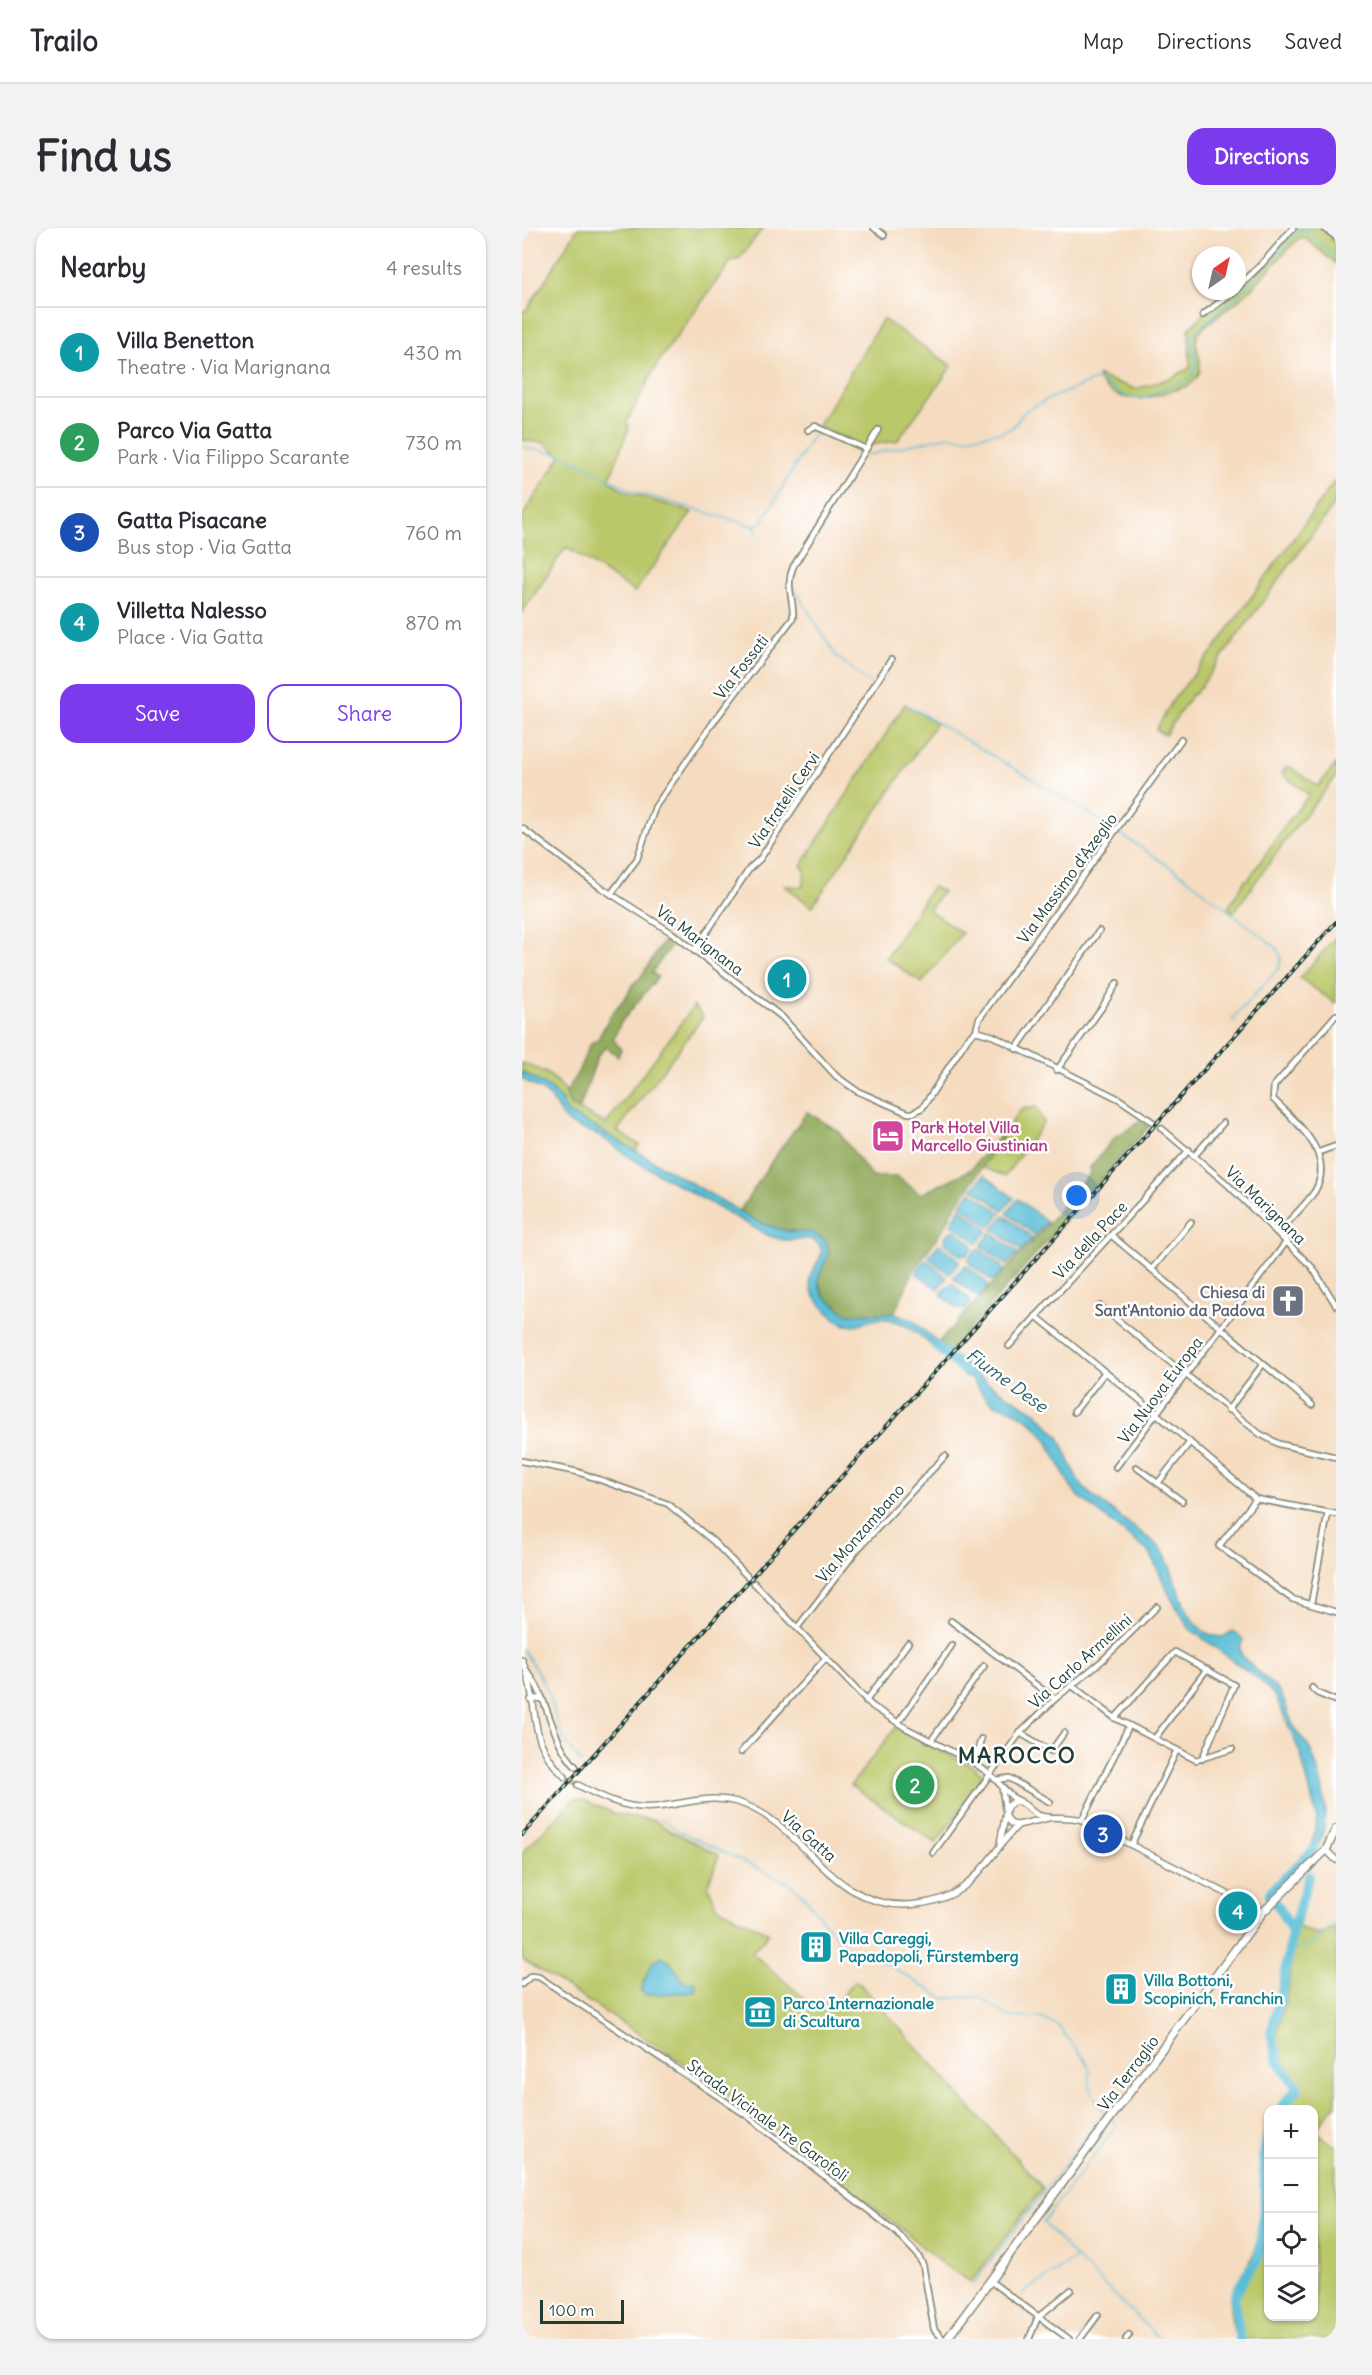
<!DOCTYPE html>
<html lang="en">
<head>
<meta charset="utf-8">
<style>
	:root { --surface:#fff; --page:#f2f2f3; --text:#2b2b33; --muted:#7c7c81; --line:#e1e1e2; --accent:#7c3aed }
	body { margin:0; font-family:Delius,sans-serif; background:var(--page); color:var(--text) }
	.controls { position:absolute; right:18px; bottom:18px; display:grid; overflow:hidden; border-radius:12px; box-shadow:0 2px 4px #0004 }
	.controls button { width:54px; height:54px; display:grid; place-items:center; padding:0; border:0; border-bottom:2px solid var(--line); background:var(--surface); color:var(--text); font:30px sans-serif }
	.compass { position:absolute; left:670px; top:18px; width:54px; height:54px; border-radius:50%; background:var(--surface); box-shadow:0 2px 4px #0004; rotate:34deg }
	.scale { position:absolute; left:18px; bottom:15px; width:84px; box-sizing:border-box; padding-left:6px; border:3px solid #1f3d34; border-top:0; font-size:16px; line-height:21px; white-space:nowrap; color:#1f3d34; -webkit-text-stroke:4px #fff; paint-order:stroke }
	.you { position:absolute; left:555px; top:968px; width:21px; height:21px; margin:-15px; border:4px solid #fff; border-radius:50%; background:#1a73e8; box-shadow:0 0 0 9px #1a73e833 }
	.badge { display:grid; place-items:center; width:39px; height:39px; border-radius:50%; background:var(--accent); color:#fff; font-size:20px; font-weight:700 }
	.pin { position:absolute; translate:-50% -50%; border:3px solid #fff; box-shadow:0 2px 6px #0006 }
	.list { margin:0; padding:0; list-style:none }
	h2 { display:flex; justify-content:space-between; align-items:center; height:78px; margin:0; padding:0 24px; font-size:26px }
	h2 small { font-size:20px; font-weight:400; color:var(--muted) }
	.list li { display:grid; grid-template-columns:39px 1fr auto; gap:18px; align-items:center; box-sizing:border-box; height:90px; padding:0 24px; border-top:2px solid var(--line) }
	.list b { display:block; font-size:22px; white-space:nowrap }
	.list p { margin:0; font-size:20px; white-space:nowrap; color:var(--muted) }
	.list em { font-size:20px; font-style:normal; color:var(--muted) }
	.actions { display:flex; gap:12px; padding:18px 24px }
	.actions a { flex:1; padding:14px 0; border:2px solid var(--accent); border-radius:18px; text-align:center; font-size:21px; color:var(--accent) }
	.actions .main { background:var(--accent); color:#fff }
	.icon { flex:none; width:33px; height:33px; fill:none; stroke:currentColor; stroke-width:2; stroke-linecap:round; stroke-linejoin:round }
	.map { position:relative; flex:none; width:814px; height:2111px; overflow:hidden; border-radius:18px }
	header { display:flex; align-items:center; gap:36px; box-sizing:border-box; height:84px; padding:0 30px; background:var(--surface); border-bottom:2px solid var(--line) }
	header strong { font-size:28px }
	nav { display:flex; gap:33px; margin-inline-start:auto; font-size:21px }
	.intro { display:flex; align-items:center; justify-content:space-between; box-sizing:border-box; height:144px; padding:0 36px }
	h1 { margin:0; font-size:42px }
	.button { padding:15px 27px; border-radius:18px; background:var(--accent); color:#fff; font-size:21px; font-weight:700 }
	main { display:flex; gap:36px; padding:0 36px }
	aside { flex:1; background:var(--surface); border-radius:18px; box-shadow:0 2px 4px #0004 }
	.map>svg:first-child { display:block }
</style>
</head>
<body>
<header>
<strong>Trailo</strong>
<nav><a>Map</a><a>Directions</a><a>Saved</a></nav>
</header>
<div class="intro"><h1>Find us</h1><a class="button">Directions</a></div>
<main>
<aside>
<h2>Nearby<small>4 results</small></h2>
<ul class="list">
<li><span class="badge" style="background:#0f9aa8">1</span><div><b>Villa Benetton</b><p>Theatre · Via Marignana</p></div><em>430 m</em></li>
<li><span class="badge" style="background:#2e9e5b">2</span><div><b>Parco Via Gatta</b><p>Park · Via Filippo Scarante</p></div><em>730 m</em></li>
<li><span class="badge" style="background:#1a4fb4">3</span><div><b>Gatta Pisacane</b><p>Bus stop · Via Gatta</p></div><em>760 m</em></li>
<li><span class="badge" style="background:#0f9aa8">4</span><div><b>Villetta Nalesso</b><p>Place · Via Gatta</p></div><em>870 m</em></li>
</ul>
<div class="actions"><a class="main">Save</a><a>Share</a></div>
</aside>
<div class="map">
<svg width="814" height="2111" viewBox="0 0 814 2111">
	<rect width="100%" height="100%" fill="#fff"/>
	<filter id="ink" filterUnits="userSpaceOnUse"><feTurbulence type="fractalNoise" baseFrequency=".0167" numOctaves="2"/><feDisplacementMap in="SourceGraphic" scale="12" xChannelSelector="R" yChannelSelector="G"/><feConvolveMatrix kernelMatrix="1 2 1 2 8 2 1 2 1" color-interpolation-filters="sRGB"/></filter>
	<filter id="wash" filterUnits="userSpaceOnUse"><feTurbulence type="fractalNoise" baseFrequency=".008" numOctaves="4" result="noise"/><feDisplacementMap in="SourceGraphic" scale="24" xChannelSelector="R" yChannelSelector="G"/><feGaussianBlur stdDeviation="1.35" result="paint"/><feColorMatrix in="noise" values="0 0 0 0 0 0 0 0 0 0 0 0 0 0 0 0 0 1.4 0 .05"/><feComposite in="paint" operator="in"/></filter>
	<g filter="url(#wash)">
		<rect width="100%" height="100%" fill="#f5dcc0"/>
		<g fill="#bbc86a" stroke="#6d824f" stroke-width="1.5">
			<path d="M56,0H241L216,32H210L137,133L105,193L107,199L87,253L104,264L170,284L113,364L44,319L0,385V289L39,228L22,215L0,212V83L1,82L4,83Z"/>
			<path d="M772,0H814L809,11L814,14V36L783,10H777C757,29 741,51 720,69C707,81 688,91 677,104C668,116 684,133 676,148C670,159 658,160 648,163C623,172 597,177 577,153L576,148L614,161L649,150L668,140L667,101L685,82L715,63Z"/>
			<path d="M361,91L430,138L375,213L346,217L343,222L296,198Z"/>
			<path d="M814,251V272L806,285L673,466H670L643,507L634,502L651,472L693,420Z"/>
			<path d="M383,476L414,495L290,679L263,658L281,659L283,642L279,638Z"/>
			<path d="M814,536V549L771,602L712,684L706,680L723,652H726L761,600L787,567L760,546L763,540L768,539L796,558Z"/>
			<path d="M410,659L421,663L407,682L440,705L400,755L364,730Z"/>
			<path d="M814,709V774L813,775L778,750Z"/>
			<path d="M172,778L181,789L95,903L117,917L113,924L76,901L45,885L39,871L0,846V835C16,840 36,849 44,865C46,870 45,873 49,878L84,896Z"/>
			<path d="M514,879L522,894L483,948L460,939C474,919 484,899 500,881Z"/>
			<path d="M374,1499L453,1540L461,1546L456,1557L414,1615L329,1557Z"/>
			<path d="M52,1571L62,1572L93,1586L132,1592L144,1600L197,1627L186,1657L195,1679L247,1705L230,1725L298,1784L307,1771L317,1772L332,1753L337,1755L521,1960L449,2054L419,2035L376,1998L233,1886L147,1825L0,1731V1625Z"/>
			<path d="M790,1649L776,1699L796,1707L814,1700V1876L792,1903L814,1919V2111H714C711,2100 707,2086 708,2074C709,2054 733,2035 736,2010C741,1981 740,1951 746,1922V2088H792V1882L760,1881L776,1867L779,1859L760,1830L754,1810L766,1763L773,1703Z"/>
		</g>
		<g fill="#94ac5e" stroke="#5a7449" stroke-width="1.5">
			<path d="M144,710L151,715L130,744L136,749L100,793L91,811L99,821L96,828L84,819L76,827L57,882C48,878 46,875 44,865L56,844L68,816L76,811L88,788L105,767L112,755L118,750Z"/>
			<path d="M285,884L315,902L350,949H375L399,966L448,942L482,903L480,910L430,984L424,997L393,1040L372,1085L325,1086L302,1068L296,1051L307,1024L288,1004C260,1005 242,997 217,984L252,930Z"/>
			<path d="M618,891L628,897L427,1124L416,1115L524,998L568,945V940L593,909L612,898Z"/>
		</g>
		<g fill="#59bed7" stroke="#3c7e86" stroke-width="1.5">
			<path d="M0,844L28,860L39,872L46,885L76,901L238,995L268,1004H288L303,1012L307,1024L296,1051L298,1061L302,1068L325,1086L372,1085L390,1092L427,1124L422,1129C404,1113 382,1088 355,1091C345,1093 329,1101 319,1095C306,1087 286,1066 288,1051C289,1039 309,1024 294,1014C286,1007 272,1013 263,1012C256,1011 251,1009 245,1007L112,932L77,907L52,898L41,890L29,870L18,861L0,851Z"/>
			<path d="M462,947L492,970L481,982L451,960Z"/>
			<path d="M449,963L479,985L468,999L439,977Z"/>
			<path d="M496,971L525,994L513,1007L485,985Z"/>
			<path d="M438,980L466,1002L456,1015L429,996Z"/>
			<path d="M482,987L511,1010L499,1022L471,1001Z"/>
			<path d="M432,1002L450,1016V1021L445,1027H437L423,1015L424,1007Z"/>
			<path d="M469,1004L496,1025L484,1037L459,1018Z"/>
			<path d="M417,1016L438,1033L427,1046L406,1029Z"/>
			<path d="M454,1022H459L480,1039L481,1043L470,1053L449,1037L446,1032Z"/>
			<path d="M402,1033L407,1034L424,1049V1052L416,1061L395,1046L396,1041Z"/>
			<path d="M444,1037L466,1056V1058L456,1069L432,1051V1048Z"/>
			<path d="M430,1055L448,1072V1075L443,1081H437L420,1068V1064Z"/>
			<path d="M434,1129L467,1156L515,1185L537,1209L556,1252L568,1266L638,1319C656,1343 659,1409 701,1409L711,1403L721,1411L718,1419L719,1426C729,1441 746,1450 758,1465C765,1476 766,1488 772,1499C776,1507 784,1513 788,1521C803,1556 814,1605 784,1634L789,1622L795,1591L779,1527L754,1469L739,1453L668,1401L649,1370L628,1325L555,1267L549,1259L524,1211L511,1195L491,1182L472,1176L463,1169L450,1151L444,1149L429,1136Z"/>
			<path d="M138,1728L149,1735L163,1755L174,1754V1764L123,1767L118,1762L121,1759L120,1757L131,1733H135Z"/>
		</g>
		<g fill="none" stroke-linecap="round" stroke-linejoin="round">
			<g stroke="#59bed7" stroke-width="1.5">
				<path d="M0,219L42,227L110,263L231,298L240,294L293,204H298L346,227L426,208L442,210L480,204L490,200L503,183L522,173L573,152H577L604,169L620,171L645,159L668,152L675,137L669,113L670,107L716,67L778,2L782,1L814,30"/>
				<path d="M232,299L236,307"/>
				<path d="M272,360L314,428L349,456"/>
				<path d="M385,477L559,580L662,648L755,720L759,730L757,740L710,791L714,794"/>
				<path d="M0,1421C8,1431 15,1443 21,1453C34,1481 35,1514 60,1534"/>
				<path d="M138,1590L157,1603L267,1655L281,1667L322,1718L353,1729L416,1767L422,1770L458,1769L487,1789L518,1790L535,1797L565,1834L568,1844L567,1853L570,1865L575,1874L586,1888"/>
				<path d="M769,1721C788,1722 800,1706 814,1694"/>
				<path d="M590,1891L593,1893L594,1898L521,1994L554,2030L638,2111"/>
				<path d="M452,2055L582,1885"/>
				<path d="M501,2065L553,2031"/>
			</g>
			<g stroke="#59bed7" stroke-width="10">
				<path d="M414,1118L440,1141"/>
				<path d="M770,1704L757,1679L747,1668L749,1663L792,1622"/>
				<path d="M757,1882L775,1861L774,1856L763,1844L756,1831L749,1806L760,1764L770,1704L787,1648"/>
				<path d="M718,2111L712,2070L724,2046L735,2033L738,2021L743,1966L741,1930L746,1907"/>
			</g>
		</g>
	</g>
	<g filter="url(#ink)">
		<g fill="none" stroke-linecap="round" stroke-linejoin="round">
			<path stroke="#cabca4" stroke-width="5" stroke-dasharray="5 2.5" stroke-linecap="butt" d="M43,1549L56,1557"/>
			<defs>
				<g id="minor">
					<path d="M352,0L362,7"/>
					<path d="M802,0L814,9"/>
					<path d="M715,60L740,36L771,0"/>
					<path d="M681,87L712,63"/>
					<path d="M286,202L293,198L344,221"/>
					<path d="M0,600L78,659L150,705L260,789L314,848L335,863L386,885H391L401,879L445,811L454,803L471,808L597,871L631,894"/>
					<path d="M89,666L115,631L133,579L193,492L271,390C272,370 263,359 271,339L356,202"/>
					<path d="M172,723L228,640L238,631L369,432"/>
					<path d="M454,803L457,791L659,512"/>
					<path d="M494,821L577,703"/>
					<path d="M535,842L581,778L595,755"/>
					<path d="M639,900L704,955L790,1039L814,1077"/>
					<path d="M797,924L814,918"/>
					<path d="M673,927L701,895"/>
					<path d="M756,1005C768,991 783,978 793,963C814,926 774,894 751,871L752,858L814,787"/>
					<path d="M589,1007L790,1177"/>
					<path d="M630,1041L669,994"/>
					<path d="M578,1078L738,1206L757,1216L814,1229"/>
					<path d="M514,1088L635,1186L734,1271L814,1286"/>
					<path d="M487,1118L667,922"/>
					<path d="M706,1182L741,1136"/>
					<path d="M552,1184L583,1144"/>
					<path d="M0,1233L56,1244L146,1276L191,1313L226,1349"/>
					<path d="M594,1239L765,1013"/>
					<path d="M614,1239L660,1273"/>
					<path d="M636,1255L668,1214"/>
					<path d="M734,1271L697,1318L770,1371L814,1384"/>
					<path d="M232,1355L350,1478L384,1500L452,1535L468,1546L490,1569L498,1573"/>
					<path d="M789,1376L806,1285"/>
					<path d="M429,1393L533,1471"/>
					<path d="M275,1400L335,1322L423,1228"/>
					<path d="M5,1443C28,1472 28,1512 54,1539"/>
					<path d="M549,1457L593,1490L674,1532L710,1521"/>
					<path d="M790,1460L795,1465L814,1473"/>
					<path d="M344,1473L386,1415"/>
					<path d="M593,1490L653,1424L712,1457L680,1531"/>
					<path d="M376,1495L430,1417"/>
					<path d="M498,1505L529,1523L542,1505"/>
					<path d="M633,1510L685,1441"/>
					<path d="M409,1513L462,1438"/>
					<path d="M219,1524L304,1430"/>
					<path d="M452,1535L459,1511"/>
					<path d="M474,1552L487,1550L528,1574"/>
					<path d="M480,1560L483,1581"/>
					<path d="M560,1592L607,1498"/>
					<path d="M609,1617L655,1522"/>
					<path d="M411,1625L498,1505L533,1471L581,1432L635,1379"/>
					<path d="M0,1756L9,1748L17,1749L227,1889L373,2003L395,2026L401,2037L412,2101L421,2111"/>
					<path d="M468,2053L547,2111"/>
					<path d="M507,2111L516,2089L549,2062"/>
					<path d="M558,2111L576,2087"/>
					<path d="M604,2111L607,2107"/>
				</g>
				<g id="tertiary">
					<path d="M0,1432C21,1479 0,1507 43,1549"/>
					<path d="M9,1472L20,1470"/>
					<path d="M56,1557C81,1570 106,1582 134,1579C162,1576 187,1566 215,1574C285,1595 309,1687 395,1676C413,1674 431,1668 445,1656C465,1639 478,1615 496,1597"/>
					<path d="M484,1588L489,1596L496,1597L526,1590"/>
					<path d="M478,1615L485,1579L491,1574C504,1572 506,1583 516,1587C528,1592 544,1587 560,1592L741,1684"/>
					<path d="M804,1622L814,1632"/>
				</g>
				<path id="primary" d="M425,2111L741,1684L804,1622L814,1601"/>
			</defs>
			<use href="#minor" stroke="#8a8c7a" stroke-width="8"/>
			<use href="#tertiary" stroke="#8a8c7a" stroke-width="8"/>
			<use href="#primary" stroke="#8a8c7a" stroke-width="10"/>
			<use href="#minor" stroke="#fff" stroke-width="4.5"/>
			<use href="#tertiary" stroke="#fff" stroke-width="5"/>
			<use href="#primary" stroke="#fff" stroke-width="7"/>
			<defs>
				<path id="rail" d="M0,1607L814,694"/>
			</defs>
			<use href="#rail" stroke="#1f3d34" stroke-width="4"/>
			<use href="#rail" stroke="#fff" stroke-width="1.5" stroke-dasharray="4.5" stroke-linecap="butt"/>
		</g>
	</g>
	<defs>
		<symbol id="hotel-square" viewBox="-11 -11 22 22"><rect x="-9" y="-9" width="18" height="18" rx="4" fill="#d1479c" stroke="#fff"/><path d="M-6-4.5h1.5V1H6V5H4.5V3h-9V5H-6ZM-4 0a1.8 1.8 0 1 1 3.6 0ZM.5 0V-2.5h3Q6-2.5 6 0Z" fill="#fff"/></symbol>
		<symbol id="church-square" viewBox="-11 -11 22 22"><rect x="-9" y="-9" width="18" height="18" rx="4" fill="#6b7280" stroke="#fff"/><path d="M-1.2-6h2.4v3.5h3.3v2.4h-3.3V6h-2.4V-.1h-3.3v-2.4h3.3Z" fill="#fff"/></symbol>
		<symbol id="building-square" viewBox="-11 -11 22 22"><rect x="-9" y="-9" width="18" height="18" rx="4" fill="#0f9aa8" stroke="#fff"/><path d="M-4-6H4V6H1V3H-1V6H-4ZM-2.5-4.3h1.7v1.8h-1.7ZM.8-4.3h1.7v1.8H.8ZM-2.5-1h1.7V.8h-1.7ZM.8-1h1.7V.8H.8Z" fill="#fff"/></symbol>
		<symbol id="museum-square" viewBox="-11 -11 22 22"><rect x="-9" y="-9" width="18" height="18" rx="4" fill="#0f9aa8" stroke="#fff"/><path d="M0-6L6-3V-2H-6V-3ZM-5-1h2V3h-2ZM-1-1h2V3h-2ZM3-1h2V3H3ZM-6 4H6V6H-6Z" fill="#fff"/></symbol>
	</defs>
	<g fill-rule="evenodd">
		<use href="#hotel-square" x="347" y="889" width="38" height="38"/>
		<use href="#church-square" x="747" y="1054" width="38" height="38"/>
		<use href="#building-square" x="275" y="1700" width="38" height="38"/>
		<use href="#building-square" x="580" y="1742" width="38" height="38"/>
		<use href="#museum-square" x="219" y="1765" width="38" height="38"/>
	</g>
	<g text-anchor="middle" dominant-baseline="central" stroke-width="5" stroke-linejoin="round" paint-order="stroke">
		<g font-size="16" fill="#1f3d34" stroke="#fff">
			<text transform="translate(219 439) rotate(-52)">Via Fossati</text>
			<text transform="translate(262 572) rotate(-56)">Via fratelli Cervi</text>
			<text transform="translate(545 650) rotate(-54)">Via Massimo d'Azeglio</text>
			<text transform="translate(178 712) rotate(37)">Via Marignana</text>
			<text transform="translate(744 977) rotate(44)">Via Marignana</text>
			<text transform="translate(568 1012) rotate(-47)">Via della Pace</text>
			<text transform="translate(638 1162) rotate(-53)">Via Nuova Europa</text>
			<text transform="translate(338 1305) rotate(-49)">Via Monzambano</text>
			<text transform="translate(558 1433) rotate(-42)">Via Carlo Armellini</text>
			<text transform="translate(287 1608) rotate(42)">Via Gatta</text>
			<text transform="translate(606 1845) rotate(-53)">Via Terraglio</text>
			<text transform="translate(246 1892) rotate(36)">Strada Vicinale Tre Garofoli</text>
		</g>
		<g font-size="16" font-weight="bold" fill="#b23c85" stroke="#fff" text-anchor="start">
			<text x="389" y="899">Park Hotel Villa<tspan x="389" dy="18">Marcello Giustinian</tspan></text>
		</g>
		<g font-size="16" font-weight="bold" fill="#5b616d" stroke="#fff" text-anchor="end">
			<text x="743" y="1064">Chiesa di<tspan x="743" dy="18">Sant'Antonio da Padova</tspan></text>
		</g>
		<g font-size="16" font-weight="bold" fill="#0d838f" stroke="#fff" text-anchor="start">
			<text x="317" y="1710">Villa Careggi,<tspan x="317" dy="18">Papadopoli, Fürstemberg</tspan></text>
			<text x="622" y="1752">Villa Bottoni,<tspan x="622" dy="18">Scopinich, Franchin</tspan></text>
			<text x="261" y="1775">Parco Internazionale<tspan x="261" dy="18">di Scultura</tspan></text>
		</g>
		<g font-size="18" font-style="italic" fill="#306465" stroke="#fff">
			<text transform="translate(485 1152) rotate(36)">Fiume Dese</text>
		</g>
		<g font-size="22" font-weight="bold" letter-spacing="1.5" fill="#1f3d34" stroke="#fff">
			<text x="495" y="1527">MAROCCO</text>
		</g>
	</g>
</svg>
<div class="controls">
<button>+</button>
<button>−</button>
<button><svg class="icon" aria-label="locate" viewBox="0 0 24 24"><circle cx="12" cy="12" r="6"/><path d="M12 2v4M12 18v4M2 12h4M18 12h4"/></svg></button>
<button><svg class="icon" aria-label="layers" viewBox="0 0 24 24"><path d="M12 4l9 5-9 5-9-5zM3 14l9 5 9-5"/></svg></button>
</div>
<svg class="compass" viewBox="-18 -18 36 36"><path d="M0-13l5 13h-10z" fill="#e53935"/><path d="M0 13l5-13h-10z" fill="#7c7c81"/></svg>
<div class="scale">100 m</div>
<div class="you"></div>
<div class="pin badge" style="left:265px;top:751px;background:#0f9aa8">1</div>
<div class="pin badge" style="left:393px;top:1557px;background:#2e9e5b">2</div>
<div class="pin badge" style="left:581px;top:1606px;background:#1a4fb4">3</div>
<div class="pin badge" style="left:716px;top:1683px;background:#0f9aa8">4</div>
</div>
</main>
</body>
</html>
